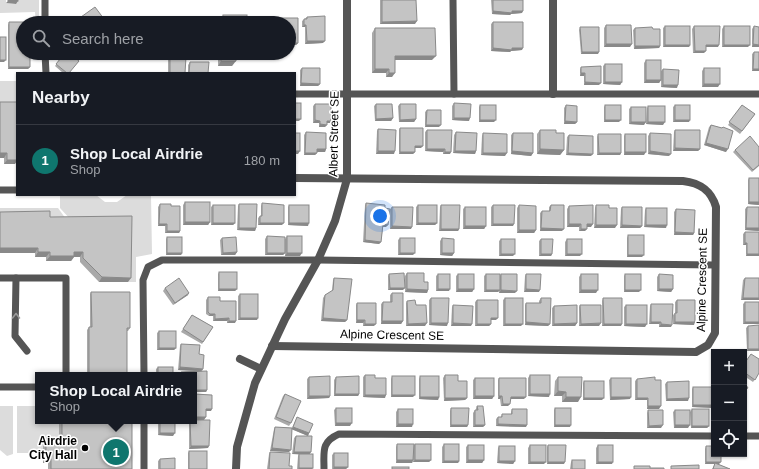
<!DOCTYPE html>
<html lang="en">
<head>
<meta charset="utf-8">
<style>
	:root { --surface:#171b24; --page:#20242c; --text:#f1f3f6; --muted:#9ea1a6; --line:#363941; --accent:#0f766e }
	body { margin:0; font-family:Arial,sans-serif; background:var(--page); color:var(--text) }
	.controls { position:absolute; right:12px; bottom:12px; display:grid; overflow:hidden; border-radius:0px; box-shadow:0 1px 3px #0004 }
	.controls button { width:36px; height:36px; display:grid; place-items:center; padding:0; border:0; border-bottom:1px solid var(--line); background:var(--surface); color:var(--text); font:20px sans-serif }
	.you { position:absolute; left:380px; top:216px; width:14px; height:14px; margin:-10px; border:3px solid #fff; border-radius:50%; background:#1a73e8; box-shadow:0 0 0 6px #1a73e833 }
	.badge { display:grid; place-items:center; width:26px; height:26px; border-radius:50%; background:var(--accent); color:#fff; font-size:13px; font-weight:700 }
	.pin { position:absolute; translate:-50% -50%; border:2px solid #fff; box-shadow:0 1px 4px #0006 }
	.popup { position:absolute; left:35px; top:372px; width:162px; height:52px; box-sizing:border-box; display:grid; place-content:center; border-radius:0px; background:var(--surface); filter:drop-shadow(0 1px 3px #0005); font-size:13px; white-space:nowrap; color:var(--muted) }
	.popup b { font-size:15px; color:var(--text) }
	.popup::after { content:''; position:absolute; left:50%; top:100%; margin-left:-8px; border:8px solid transparent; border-top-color:var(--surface) }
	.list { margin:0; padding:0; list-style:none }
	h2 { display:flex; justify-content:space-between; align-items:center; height:52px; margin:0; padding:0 16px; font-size:17px }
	h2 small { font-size:13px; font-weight:400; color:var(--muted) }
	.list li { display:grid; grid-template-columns:26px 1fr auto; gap:12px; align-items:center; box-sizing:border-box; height:72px; padding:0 16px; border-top:1px solid var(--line) }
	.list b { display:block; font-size:15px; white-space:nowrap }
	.list p { margin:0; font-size:13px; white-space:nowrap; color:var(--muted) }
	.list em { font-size:13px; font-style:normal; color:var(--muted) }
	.icon { flex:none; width:22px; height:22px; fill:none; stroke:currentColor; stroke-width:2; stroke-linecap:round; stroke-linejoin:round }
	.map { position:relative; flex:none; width:759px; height:469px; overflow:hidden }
	.search { position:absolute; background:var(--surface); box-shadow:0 1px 3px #0004; left:16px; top:16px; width:280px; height:44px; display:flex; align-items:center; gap:10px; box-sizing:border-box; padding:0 14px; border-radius:22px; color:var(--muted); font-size:15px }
	.panel { position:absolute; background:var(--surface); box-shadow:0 1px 3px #0004; left:16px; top:72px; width:280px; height:124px; border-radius:0px }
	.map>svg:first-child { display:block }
</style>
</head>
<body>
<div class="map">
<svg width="759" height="469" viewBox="0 0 759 469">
	<rect width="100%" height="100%" fill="#fff"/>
	<g fill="#dcdcdc">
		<path d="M0,0H6V3L16,4V0H39V23H36L35,12L0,13Z"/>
		<rect x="0" y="81" width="17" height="26"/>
		<path d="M60,195H96L105,202H117L127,195H151L152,254L136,257V282H128L60,208Z"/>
		<path d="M0,208H58L66,219L0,216Z"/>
		<path d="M0,406H13V454L7,456L0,450Z"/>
		<path d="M17,406H38V421H59V442L43,453H17Z"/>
	</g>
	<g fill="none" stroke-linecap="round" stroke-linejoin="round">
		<g stroke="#555" stroke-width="7">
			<path d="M45,0V23"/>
			<path d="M453,0L454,94"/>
			<path d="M45,53L46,73"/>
			<path d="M295,94H759"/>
			<path d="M0,190H17"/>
			<path d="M0,278H66V375"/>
			<path d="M16,278L15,336L27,351"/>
			<path d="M144,375L143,280L148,267L162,260H318L715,265"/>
			<path d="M0,387H38"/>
			<path d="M144,421V469"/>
			<path d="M744,436H759"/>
			<path d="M324,469C324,451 321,442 339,434L714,436"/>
		</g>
		<g stroke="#555" stroke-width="8">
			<path d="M553,94V0"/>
			<path d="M272,346L696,352L708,345L715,333L716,207C711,190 700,183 683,181L295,178"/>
			<path d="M240,359L261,369"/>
			<path d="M236,469L237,447L255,383L285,319L318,260L335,221L347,179V0"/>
		</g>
	</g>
	<g fill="#a9a9a9">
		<path d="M380,0H416L415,24H380Z"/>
		<path d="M491,0H523L522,13L511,14L510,15L492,14Z"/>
		<path d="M223,15L247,23H220V20Z"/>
		<path d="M307,17L323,43L305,44V27H302V21Z"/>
		<path d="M279,18H298V43L296,45H289V23H278V20Z"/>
		<path d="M9,22L30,67L28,69H8V25Z"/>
		<path d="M493,22L522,50L511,51L510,52L491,51V24Z"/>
		<path d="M606,25L630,47H604V28Z"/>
		<path d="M665,26L690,45L689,47H663V28Z"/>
		<path d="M694,26L718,47H706L704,53H693L692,29Z"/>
		<path d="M724,26L748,47H722V29Z"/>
		<path d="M754,26L759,47H752V29Z"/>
		<path d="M580,27L598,54H581L579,30Z"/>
		<path d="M375,28L432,60H395L392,77H386V73H372V33Z"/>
		<path d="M635,28L653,29L660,46L659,48L634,49L633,30Z"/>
		<path d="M754,52L759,71H752V54Z"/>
		<path d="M65,53L70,73H63L55,66Z"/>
		<path d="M218,53H236L232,66H218Z"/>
		<path d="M170,57L185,73H168V59Z"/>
		<path d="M646,60L661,80L659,83H644V63Z"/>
		<path d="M190,62L208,73H188V65Z"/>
		<path d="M605,64L622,82L620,85L603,84V66Z"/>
		<path d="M581,67L599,85H584V76H580V69Z"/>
		<path d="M302,68L320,84L318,86H300V70Z"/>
		<path d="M704,68L718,87H702V71Z"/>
		<path d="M663,69L677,88L661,87V71Z"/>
		<path d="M0,102L15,164H4V158H0Z"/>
		<path d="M454,103L469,121L452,120V106Z"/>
		<path d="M315,104L330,123H327L325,127H319V123H313V106Z"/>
		<path d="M376,104L393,118L391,121H375L374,106Z"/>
		<path d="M400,104L416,119L414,122H399L398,106Z"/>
		<path d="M480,105L494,122H479V107Z"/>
		<path d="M566,105L577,122L575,124H564V108Z"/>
		<path d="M605,105L619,122H604V107Z"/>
		<path d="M675,105L689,122H673V107Z"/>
		<path d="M742,105L755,114L740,134L728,125Z"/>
		<path d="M648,106L663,125L646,124L647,108Z"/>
		<path d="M631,107L644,125L629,124V109Z"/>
		<path d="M427,110L439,127H425V112Z"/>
		<path d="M711,125L722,128L723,127L726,152L704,145L709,127Z"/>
		<path d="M400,128L421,148H415V152L413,154H399V130Z"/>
		<path d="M378,129L394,154H376L377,131Z"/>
		<path d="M427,130L450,154H443V152L425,151V132Z"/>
		<path d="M540,130L556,133L564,150L560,155L537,154V134Z"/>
		<path d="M675,130L700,149L698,151H673L674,132Z"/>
		<path d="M306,132L326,149L325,152H317V153L315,155H304V135Z"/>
		<path d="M456,132L476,151L475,154L453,153L454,135Z"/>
		<path d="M483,133L505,156L481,155L482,136Z"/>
		<path d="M513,133L533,153L531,156L511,154V135Z"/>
		<path d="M650,133L669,156L648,154V136Z"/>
		<path d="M598,134L621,153L620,155H597V137Z"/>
		<path d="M625,134L644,155H624V136Z"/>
		<path d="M569,135L591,156L566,155L567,137Z"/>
		<path d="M735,150L759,166L752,172L733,152Z"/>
		<path d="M749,178H759V205L748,204V180Z"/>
		<path d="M185,202L210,222L208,225H183V205Z"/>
		<path d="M262,203L282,225H258V218L260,216H261V206Z"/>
		<path d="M366,203L385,208L386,227H383L381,242L379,244L363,242L365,205Z"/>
		<path d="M160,204L171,206L180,231L179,233H165V226H158V207Z"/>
		<path d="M239,204L256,228L255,231L237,230L238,206Z"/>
		<path d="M213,205L235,223L233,225H211V207Z"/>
		<path d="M289,205L308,226L288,225V207Z"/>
		<path d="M418,205L437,223L435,225H416V207Z"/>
		<path d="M441,205L459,229L458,231H439L440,207Z"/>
		<path d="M493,205L513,226H491V207Z"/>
		<path d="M519,205L536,230L534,233H517V208Z"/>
		<path d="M551,205L562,231H540V213L542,211H549V207Z"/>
		<path d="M596,205L609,208L615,228H594L595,208Z"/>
		<path d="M569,206L591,227H587L585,231H579V227H567V209Z"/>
		<path d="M392,207L411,229H390V209Z"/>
		<path d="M465,207L486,226L484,229H463V209Z"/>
		<path d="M622,207L642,226L640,228H620L621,209Z"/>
		<path d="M747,207L759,231L745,230V209Z"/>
		<path d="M646,208L666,228L644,227L645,210Z"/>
		<path d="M676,209L694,233L693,235H674V212Z"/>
		<path d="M0,212L50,217L128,282H99L80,262V257H74L71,261H46V257H35V253H0Z"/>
		<path d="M745,232L759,256H746V245H743V234Z"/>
		<path d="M628,235L642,257H627V238Z"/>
		<path d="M267,236L285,253L283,255H265V239Z"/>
		<path d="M287,236L300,256H285V239Z"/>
		<path d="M167,237L182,253L181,255H166V239Z"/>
		<path d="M222,238L237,252L235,255H221L220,240Z"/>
		<path d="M400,238L413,255H398V240Z"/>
		<path d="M442,238L454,253L452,256L440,255V241Z"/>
		<path d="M501,239L513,256H499V241Z"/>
		<path d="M541,239L552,254L551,256H539V241Z"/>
		<path d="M567,239L580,256H565V242Z"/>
		<path d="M219,272L237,289L235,291H218V274Z"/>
		<path d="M407,273L424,282L428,290L427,293L405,292V276Z"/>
		<path d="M389,274L403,290H388V276Z"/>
		<path d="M438,274L449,291H436V276Z"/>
		<path d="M458,274L474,289L472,292H456V276Z"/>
		<path d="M486,274L500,276L501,274L515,293H499V291L498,292H484V276Z"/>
		<path d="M526,274L539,292H524L525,276Z"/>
		<path d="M581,274L596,293H579V277Z"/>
		<path d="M625,274L639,292H624V276Z"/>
		<path d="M659,274L673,289L671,292L657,291V277Z"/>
		<path d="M334,278L347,320L345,322L321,321L323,298L325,295L332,291L333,280Z"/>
		<path d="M745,278L759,300H741L743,280Z"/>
		<path d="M165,288L188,295L173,305L163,291Z"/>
		<path d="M91,292L130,328L128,331H127V373L125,375H87V330L89,327H90V294Z"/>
		<path d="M392,293L403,321L401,324H381V304L383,302H390V295Z"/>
		<path d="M240,294L257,320H238V296Z"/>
		<path d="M208,297L220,301L235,323H227V321H213V316H209L206,314V300Z"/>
		<path d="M431,298L447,326L429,325V300Z"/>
		<path d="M505,298L521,326H503V300Z"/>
		<path d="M541,298L550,324L548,326L525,325V305L526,303H539V301Z"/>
		<path d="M603,298L621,326H602V301Z"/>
		<path d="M477,300L496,320H491V324L489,326H475V302Z"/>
		<path d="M677,300L694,325L673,324V315L675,313V302Z"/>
		<path d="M407,301L416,305L425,326H406V303Z"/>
		<path d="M745,302L759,324H743V304Z"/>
		<path d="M357,303L374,326H363V323H356V305Z"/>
		<path d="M651,304L671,327H659V324H649L650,306Z"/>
		<path d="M453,305L471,326H451L452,307Z"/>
		<path d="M580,305L599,326H579V307Z"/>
		<path d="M626,305L645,327L624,326V307Z"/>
		<path d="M554,306L577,323L575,326H552V308Z"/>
		<path d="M192,315L213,327L202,344L181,332Z"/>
		<path d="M748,326L759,351H747L746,328Z"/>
		<path d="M159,331L176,348L174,350H157V333Z"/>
		<path d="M181,344L199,354L203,369L202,371L207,390L206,392L194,375H179L181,372L198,371L178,370L180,346Z"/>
		<path d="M744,363L759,373L753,382L744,376Z"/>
		<path d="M158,367L173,375H156V369Z"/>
		<path d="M365,375L375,378L385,398L363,397V377Z"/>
		<path d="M445,375L458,381L467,398L465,400L444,401L443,378Z"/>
		<path d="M530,375L549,397L528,396V378Z"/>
		<path d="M392,376L413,397H391V379Z"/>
		<path d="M420,376L439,397L438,400L419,399V379Z"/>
		<path d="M309,377L330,396L329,398L307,399V379Z"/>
		<path d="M336,377L359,394L358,396H334V380Z"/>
		<path d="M558,377L578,402H562V396H554L555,381Z"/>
		<path d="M475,378L494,396L492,399H473V380Z"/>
		<path d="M499,378L524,399H511L508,406H501L500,399H498V380Z"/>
		<path d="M611,378L630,399L610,400L609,380Z"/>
		<path d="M637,379L659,409H647V400H635V381Z"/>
		<path d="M584,381L602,400H583V383Z"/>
		<path d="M667,382L688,401H666L665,384Z"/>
		<path d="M693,387L714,408L692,407V389Z"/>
		<path d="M285,394L291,423L289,426L274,419L283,396Z"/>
		<path d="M477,406L485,425L483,427H473V413L475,410H476V408Z"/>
		<path d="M336,408L350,426H335L334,410Z"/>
		<path d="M451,408L468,425L467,427H450V411Z"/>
		<path d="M555,408L570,427H554V410Z"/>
		<path d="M398,409L412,427H396V412Z"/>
		<path d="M512,409L526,427L496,426V419L498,417H501L502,414H511V412Z"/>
		<path d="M692,409L709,426L707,428H691L690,412Z"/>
		<path d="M648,410L661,428H647V413Z"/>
		<path d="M675,410L688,428H674L673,412Z"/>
		<path d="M297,417L309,433L308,436L292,429L289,452L270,451L274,429L275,427L292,428Z"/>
		<path d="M59,421H132V469H48V463H43V442L46,438H59Z"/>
		<path d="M159,421H175L173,436L158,435V422Z"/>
		<path d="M190,421H194L208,448L189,449V423Z"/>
		<path d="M296,436L310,454L313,468L312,469H297L298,456L299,454H292L294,438Z"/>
		<path d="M397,444L414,445L415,444L431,460L429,462H413V461L412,463H396V447Z"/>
		<path d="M444,444L459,461L458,463H442V447Z"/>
		<path d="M468,445L484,460L482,463H466V447Z"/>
		<path d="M530,445L544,464H528V448Z"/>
		<path d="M548,445L564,464H547V447Z"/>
		<path d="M598,445L612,464H596V448Z"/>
		<path d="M499,446L515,461L513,464L497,463L498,448Z"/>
		<path d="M706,446L719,464H718L730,469H712L715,464H705V449Z"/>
		<path d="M189,451L207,469H188V453Z"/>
		<path d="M270,452L289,466L292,469H267L269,454Z"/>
		<path d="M334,453L348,467L346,469H332V455Z"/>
		<path d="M160,459L175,469H158V461Z"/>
		<path d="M572,460L585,469H570L571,462Z"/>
	</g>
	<g fill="#898989">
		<path d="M8,1H18L16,4L6,3Z"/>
		<path d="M493,11H523L522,13L511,14L510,15L492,14Z"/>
		<path d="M417,21L415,24H380L382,22Z"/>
		<path d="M304,25H306L305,27H302Z"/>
		<path d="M307,41H325L323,43L305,44Z"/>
		<path d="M289,43H298L296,45H289Z"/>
		<path d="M606,44H632L630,47H604Z"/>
		<path d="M753,44L759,45V47H752Z"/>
		<path d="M665,45H690L689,47H663Z"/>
		<path d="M706,45H719L718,47H704Z"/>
		<path d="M724,45H750L748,47H722Z"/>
		<path d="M635,46H660L659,48L634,49Z"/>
		<path d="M493,48H523L522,50L511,51L510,52L491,51Z"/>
		<path d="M695,51H706L704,53H693Z"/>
		<path d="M582,52H599L598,54H581Z"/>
		<path d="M130,53H136L135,55Z"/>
		<path d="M395,56H436L432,60H392Z"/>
		<path d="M0,60H6L4,62H0Z"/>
		<path d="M221,61H236L232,66H218Z"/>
		<path d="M9,67H30L28,69H8Z"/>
		<path d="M375,69H389L386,73H372Z"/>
		<path d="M753,69H759V71H752Z"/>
		<path d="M389,73H395L392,77H386Z"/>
		<path d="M581,73H585L584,76H580Z"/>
		<path d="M646,80H661L659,83H644Z"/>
		<path d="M585,82L601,83L599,85H584Z"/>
		<path d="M605,82H622L620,85L603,84Z"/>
		<path d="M301,83L320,84L318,86H300Z"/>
		<path d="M704,84H720L718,87H702Z"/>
		<path d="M663,85H678L677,88L661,87Z"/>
		<path d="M393,118L391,121H375L376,119Z"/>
		<path d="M454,118H470L469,121L452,120Z"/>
		<path d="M295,119H301L299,121H295Z"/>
		<path d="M416,119L414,122H399L400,120Z"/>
		<path d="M315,120L320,121L319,123H313Z"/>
		<path d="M480,120H496L494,122H479Z"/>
		<path d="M605,120H621L619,122H604Z"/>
		<path d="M675,120H690L689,122H673Z"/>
		<path d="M327,121H331L330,123H325Z"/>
		<path d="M565,121L577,122L575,124H564Z"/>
		<path d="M631,122H646L644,125L629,124Z"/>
		<path d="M648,122H665L663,125L646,124Z"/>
		<path d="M320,124L327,125L325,127H319Z"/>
		<path d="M426,125H441L439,127H425Z"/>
		<path d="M706,143L728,149L726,152L704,145Z"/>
		<path d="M415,146H423L421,148H413Z"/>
		<path d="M675,148L700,149L698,151H673Z"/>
		<path d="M317,149H326L325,152H315Z"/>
		<path d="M427,149H445L443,152L425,151Z"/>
		<path d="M540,149L564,150L560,155L537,154Z"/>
		<path d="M295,151H300L298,154H295Z"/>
		<path d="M378,151H395L394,154H376Z"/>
		<path d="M455,151H476L475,154L453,153Z"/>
		<path d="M512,151L533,153L531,156L511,154Z"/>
		<path d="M650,151L671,154L669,156L648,154Z"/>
		<path d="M400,152H415L413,154H399Z"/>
		<path d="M445,152H451L450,154H443Z"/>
		<path d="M625,152H646L644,155H624Z"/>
		<path d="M0,153H7L4,158H0Z"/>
		<path d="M305,153H317L315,155H304Z"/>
		<path d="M483,153H507L505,156L481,155Z"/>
		<path d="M568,153L593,154L591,156L566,155Z"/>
		<path d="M599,153H621L620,155H597Z"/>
		<path d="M7,160H17V161L15,164H4Z"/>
		<path d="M749,202H759V205L748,204Z"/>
		<path d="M185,222H210L208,225H183Z"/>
		<path d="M213,223H235L233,225H211Z"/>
		<path d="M260,223H284L282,225H258Z"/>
		<path d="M289,223H309L308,226L288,225Z"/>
		<path d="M418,223H437L435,225H416Z"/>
		<path d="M159,224H167L165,226H158Z"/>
		<path d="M383,224L388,225L386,227H382Z"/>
		<path d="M493,224H514L513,226H491Z"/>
		<path d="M569,224H581L579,227H567Z"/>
		<path d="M587,224H593L591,227H585Z"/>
		<path d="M596,225H617L615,228H594Z"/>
		<path d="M622,225L642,226L640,228H620Z"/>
		<path d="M646,225H667L666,228L644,227Z"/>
		<path d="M392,226L412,227L411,229H390Z"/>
		<path d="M465,226H486L484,229H463Z"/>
		<path d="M239,228H256L255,231L237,230Z"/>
		<path d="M541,228L564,229L562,231H540Z"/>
		<path d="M746,228H759V231L745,230Z"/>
		<path d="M441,229H459L458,231H439Z"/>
		<path d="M581,229H587L585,231H579Z"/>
		<path d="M519,230H536L534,233H517Z"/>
		<path d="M167,231H180L179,233H165Z"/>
		<path d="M675,232L694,233L693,235H674Z"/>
		<path d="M365,240L381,242L379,244L363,242Z"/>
		<path d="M745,243H747L746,245H743Z"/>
		<path d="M0,248H38L35,253H0Z"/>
		<path d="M38,252H50L46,257H35Z"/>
		<path d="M74,252H83L80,257H74L71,261H46L50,256Z"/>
		<path d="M237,252L235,255H221L223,253Z"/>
		<path d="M167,253H182L181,255H166Z"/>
		<path d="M267,253H285L283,255H265Z"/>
		<path d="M287,253H302L300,256H285Z"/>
		<path d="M400,253H415L413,255H398Z"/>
		<path d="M442,253H454L452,256L440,255Z"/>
		<path d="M501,254H515L513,256H499Z"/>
		<path d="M541,254H552L551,256H539Z"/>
		<path d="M567,254H582L580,256H565Z"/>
		<path d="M747,254H759V256H746Z"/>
		<path d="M628,255H644L642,257H627Z"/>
		<path d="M102,277L131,278L128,282H99Z"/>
		<path d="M390,288H405L403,290H388Z"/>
		<path d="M219,289H237L235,291H218Z"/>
		<path d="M407,289L428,290L427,293L405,292Z"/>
		<path d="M438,289H450L449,291H436Z"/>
		<path d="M458,289H474L472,292H456Z"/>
		<path d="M526,289L540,290L539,292H524Z"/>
		<path d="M659,289H673L671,292L657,291Z"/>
		<path d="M486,290H500L498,292H484Z"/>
		<path d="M501,290L517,291L515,293H499Z"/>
		<path d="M581,290H598L596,293H579Z"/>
		<path d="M625,290H641L639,292H624Z"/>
		<path d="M189,293L188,295L173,305L175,303Z"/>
		<path d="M743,298H759V300H741Z"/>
		<path d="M210,314H215L213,316H209Z"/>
		<path d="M229,318L227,321H213L215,319Z"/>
		<path d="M240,318H258L257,320H238Z"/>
		<path d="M323,318L347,320L345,322L321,321Z"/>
		<path d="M491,318H498L496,320H489Z"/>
		<path d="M357,320H365L363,323H356Z"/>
		<path d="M229,321H236L235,323H227Z"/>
		<path d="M382,321H403L401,324H381Z"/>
		<path d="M526,322L550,324L548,326L525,325Z"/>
		<path d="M651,322H661L659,324H649Z"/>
		<path d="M675,322H695L694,325L673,324Z"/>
		<path d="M745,322H759V324H743Z"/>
		<path d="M427,323L425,326H406L408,324Z"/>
		<path d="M431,323H448L447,326L429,325Z"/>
		<path d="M453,323L472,324L471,326H451Z"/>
		<path d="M577,323L575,326H552L554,324Z"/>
		<path d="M601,323L599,326H579L581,324Z"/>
		<path d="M365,324H376L374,326H363Z"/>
		<path d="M477,324H491L489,326H475Z"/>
		<path d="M505,324H523L521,326H503Z"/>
		<path d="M604,324H622L621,326H602Z"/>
		<path d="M626,324H647L645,327L624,326Z"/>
		<path d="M661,324L672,325L671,327H659Z"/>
		<path d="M159,348H176L174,350H157Z"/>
		<path d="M748,349H759V351H747Z"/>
		<path d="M180,367L203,369L201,371L178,370Z"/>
		<path d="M89,373H127L125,375H88Z"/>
		<path d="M194,390H207L206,392H194Z"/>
		<path d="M558,391L566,392L562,396H554Z"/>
		<path d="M335,394H359L358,396H334Z"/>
		<path d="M530,394H550L549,397L528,396Z"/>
		<path d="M365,395H386L385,398L363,397Z"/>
		<path d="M392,395H415L413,397H391Z"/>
		<path d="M309,396H330L329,398L307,399Z"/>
		<path d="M475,396H494L492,399H473Z"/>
		<path d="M499,396H502L500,399H498Z"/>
		<path d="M420,397H439L438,400L419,399Z"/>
		<path d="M511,397H526L524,399H510Z"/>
		<path d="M566,397H581L578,402H562Z"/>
		<path d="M611,397H631L630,399L610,400Z"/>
		<path d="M445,398H467L465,400L444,401Z"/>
		<path d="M584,398H604L602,400H583Z"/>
		<path d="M637,398H648L647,400H635Z"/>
		<path d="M689,398L688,401H666L667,399Z"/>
		<path d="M503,404H510L508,406H501Z"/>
		<path d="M693,405H714V408L692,407Z"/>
		<path d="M648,406H661L659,409H647Z"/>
		<path d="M206,409H212L211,411H204Z"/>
		<path d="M194,417H206L204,420H194Z"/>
		<path d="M336,423H352L350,426H335Z"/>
		<path d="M398,424H413L412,427H396Z"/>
		<path d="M498,424L527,425L526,427L496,426Z"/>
		<path d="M451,425H468L467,427H450Z"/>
		<path d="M475,425H485L483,427H473Z"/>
		<path d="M555,425H571L570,427H554Z"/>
		<path d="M663,425L661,428H647L649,426Z"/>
		<path d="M675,425H690L688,428H674Z"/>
		<path d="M692,426H709L707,428H691Z"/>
		<path d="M293,427L309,433L308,436L291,429Z"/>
		<path d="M160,433H175L173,436L158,435Z"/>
		<path d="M191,446H209L208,448L189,449Z"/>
		<path d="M272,448L291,450L289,452L270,451Z"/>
		<path d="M294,452H311L309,455L292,454Z"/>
		<path d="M46,459H51L48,463H43Z"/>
		<path d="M397,460H413L412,463H396Z"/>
		<path d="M415,460H431L429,462H413Z"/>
		<path d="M468,460H484L482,463H466Z"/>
		<path d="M444,461H459L458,463H442Z"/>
		<path d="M499,461H515L513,464L497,463Z"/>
		<path d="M530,462H546L544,464H528Z"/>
		<path d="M548,462H565L564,464H547Z"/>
		<path d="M598,462H613L612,464H596Z"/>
		<path d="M706,462H721L719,464H705Z"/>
		<path d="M334,467H348L346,469H333Z"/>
		<path d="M299,468H313L312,469H298Z"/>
	</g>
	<g fill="#c4c4c4" stroke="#898989">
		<rect x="8" y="0" width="10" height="1"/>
		<path d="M382,0H416L417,21L382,22Z"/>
		<path d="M493,0H523V11H512V13L493,11Z"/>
		<path d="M95,7L107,23H75L74,22Z"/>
		<rect x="223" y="15" width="24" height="8"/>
		<path d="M325,16V41H307L306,25H304V19H307V17Z"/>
		<path d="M279,18H298V43H289V23H279Z"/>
		<rect x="250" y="21" width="20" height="2"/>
		<path d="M9,22H30V23H23V53H30V67H9Z"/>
		<rect x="193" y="22" width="24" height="1"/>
		<path d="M493,22H523V48H512V50L493,48Z"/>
		<path d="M606,25H631L632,44H606Z"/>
		<rect x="665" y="26" width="25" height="19"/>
		<path d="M694,26H720L719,45H706V51H695Z"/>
		<rect x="724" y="26" width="26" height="19"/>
		<path d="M754,26L759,27V45L753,44Z"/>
		<path d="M580,27H599V52H582Z"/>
		<path d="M652,27L653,29H660V46H635V28Z"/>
		<path d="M375,28H435L436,56H395V73H389V69H375Z"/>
		<rect x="0" y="37" width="6" height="23"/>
		<path d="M754,52H759V69H753Z"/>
		<path d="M65,53H69L79,61L69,73H67L56,64Z"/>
		<path d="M222,53H236V61H221Z"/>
		<path d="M170,57H186L185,73H170Z"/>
		<rect x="646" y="60" width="15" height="20"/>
		<path d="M190,62H209L208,73H189Z"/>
		<rect x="605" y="64" width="17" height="18"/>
		<path d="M601,66V83L585,82V73H581V67Z"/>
		<path d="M302,68H320V84L301,83Z"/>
		<rect x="704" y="68" width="16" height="16"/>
		<path d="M663,69L679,70L678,85H663Z"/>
		<path d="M0,102H17V160H7V153H0Z"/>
		<rect x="295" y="103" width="6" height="16"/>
		<path d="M454,103L471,104L470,118H454Z"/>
		<path d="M315,104H331V121H327V125L320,124V121L315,120Z"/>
		<path d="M376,104H392L393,118L376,119Z"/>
		<path d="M400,104H416V119L400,120Z"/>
		<rect x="480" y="105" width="16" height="15"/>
		<path d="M566,105L577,106V122L565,121Z"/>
		<rect x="605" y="105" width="16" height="15"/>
		<rect x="675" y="105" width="15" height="15"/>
		<path d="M742,105L755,114L742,131L729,122Z"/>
		<rect x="648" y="106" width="17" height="16"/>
		<rect x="631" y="107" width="15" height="15"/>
		<path d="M427,110H441V125H426Z"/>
		<path d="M711,125L722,128L723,127L733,131L728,149L706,143Z"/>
		<path d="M400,128H423V146H415V152H400Z"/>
		<path d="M378,129L396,130L395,151H378Z"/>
		<path d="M427,130H452L451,152H445V149H427Z"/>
		<path d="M540,130H556V133H564V150L540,149Z"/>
		<path d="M675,130H700V149L675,148Z"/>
		<path d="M306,132L326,133V149H317V153H305Z"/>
		<path d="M456,132L477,133L476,151H455Z"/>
		<rect x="295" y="133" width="5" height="18"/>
		<path d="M483,133L507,134V153H483Z"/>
		<path d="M513,133H533V153L512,151Z"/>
		<path d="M650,133L671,134V154L650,151Z"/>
		<path d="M598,134H621V153H599Z"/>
		<rect x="625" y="134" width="21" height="18"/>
		<path d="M569,135L593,136V154L568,153Z"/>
		<path d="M750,136L759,147V165L753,170L735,150Z"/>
		<rect x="749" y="178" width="10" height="24"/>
		<rect x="185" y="202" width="25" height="20"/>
		<path d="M262,203L284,205V223H260V216H262Z"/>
		<path d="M366,203L385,205V208L390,209L388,225L383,224L381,242L365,240Z"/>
		<path d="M160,204H171V206H180V231H167V224H159Z"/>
		<path d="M239,204H257L256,228H239Z"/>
		<rect x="213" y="205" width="22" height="18"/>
		<rect x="289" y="205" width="20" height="18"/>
		<rect x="418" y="205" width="19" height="18"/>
		<path d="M441,205H460L459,229H441Z"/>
		<path d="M493,205H515L514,224H493Z"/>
		<path d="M519,205L536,206V230H519Z"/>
		<path d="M551,205H564V229L541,228L542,211H550Z"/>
		<path d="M593,205V224H587V229H581V224H569V206Z"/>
		<path d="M596,205H609V208H617V225H596Z"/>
		<path d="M392,207H413L412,227L392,226Z"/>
		<rect x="465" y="207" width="21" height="19"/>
		<path d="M622,207H642V226L622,225Z"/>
		<path d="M747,207H759V228H746Z"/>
		<rect x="646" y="208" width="21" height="17"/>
		<path d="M676,209L695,210L694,233L675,232Z"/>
		<path d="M50,211V217L132,216L131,278L102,277L83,258V252H74V256H50V252H38V248H0V212Z"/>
		<path d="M745,232H759V254H747V243H745Z"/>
		<rect x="628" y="235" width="16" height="20"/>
		<path d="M267,236L285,237V253H267Z"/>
		<rect x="287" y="236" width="15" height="17"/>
		<rect x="167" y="237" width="15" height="16"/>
		<path d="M236,237L237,252L223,253L222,238Z"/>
		<rect x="400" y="238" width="15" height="15"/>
		<path d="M442,238L454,239V253H442Z"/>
		<rect x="501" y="239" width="14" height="15"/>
		<path d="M541,239H553L552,254H541Z"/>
		<rect x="567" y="239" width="15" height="15"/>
		<rect x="219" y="272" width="18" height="17"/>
		<path d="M404,273L405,288H390L389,274Z"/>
		<path d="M407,273H424V282H428V290L407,289Z"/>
		<rect x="438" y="274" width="12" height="15"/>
		<rect x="458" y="274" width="16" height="15"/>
		<rect x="486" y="274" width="14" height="16"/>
		<path d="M501,274H517V291L501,290Z"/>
		<path d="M526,274H541L540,290L526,289Z"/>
		<rect x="581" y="274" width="17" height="16"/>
		<rect x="625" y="274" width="16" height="16"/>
		<path d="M659,274L673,275V289H659Z"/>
		<path d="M179,278L189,293L175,303L165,288Z"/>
		<path d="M334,278L352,279L347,320L323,318L325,295L333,290Z"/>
		<path d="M745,278H759V298H743Z"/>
		<path d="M91,292H130V328H127V373H89V327H92Z"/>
		<path d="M392,293H403V321H382L383,302H392Z"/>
		<rect x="240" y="294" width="18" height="24"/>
		<path d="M208,297H220V301H236V321H229V318L215,319V314H210L208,312Z"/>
		<path d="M431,298H449L448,323H431Z"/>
		<rect x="505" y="298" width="18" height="26"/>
		<path d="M541,298H551L550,324L526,322V303H541Z"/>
		<path d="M603,298H622V324H604Z"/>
		<path d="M415,300L416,305H426L427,323L408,324L407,301Z"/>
		<path d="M477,300H498V318H491V324H477Z"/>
		<path d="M677,300H695V322H675V313H677Z"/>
		<rect x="745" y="302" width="14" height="20"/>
		<path d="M357,303H376V324H365V320H357Z"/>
		<path d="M651,304H673L672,325L661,324V322H651Z"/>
		<path d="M453,305L473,306L472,324L453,323Z"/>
		<path d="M577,305V323L554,324V306Z"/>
		<path d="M580,305H601V323L581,324Z"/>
		<rect x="626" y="305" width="21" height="19"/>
		<path d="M192,315L213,327L203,342L183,329Z"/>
		<path d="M759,325V349H748V326Z"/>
		<rect x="159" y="331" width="17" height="17"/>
		<path d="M181,344L200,345L199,354L204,355L203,369L180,367Z"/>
		<path d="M751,354L759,359V373L755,380L744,372V364Z"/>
		<rect x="158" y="367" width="15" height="8"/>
		<path d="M207,371V390H194V375H181V372Z"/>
		<path d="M365,375H375V378H386V395H365Z"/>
		<path d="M445,375H458V381H467V398H445Z"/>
		<rect x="530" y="375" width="20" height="19"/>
		<path d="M330,376V396H309V377Z"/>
		<path d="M359,376V394H335L336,377Z"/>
		<rect x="392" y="376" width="23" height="19"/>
		<rect x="420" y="376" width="19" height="21"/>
		<path d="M558,377H582L581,397H566V392L558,391Z"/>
		<path d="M655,377V380H661V406H648V398H637V379Z"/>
		<rect x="475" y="378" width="19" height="18"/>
		<path d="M499,378H526V397H511L510,404H503L502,396H499Z"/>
		<rect x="611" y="378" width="20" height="19"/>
		<rect x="584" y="381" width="20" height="17"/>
		<path d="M689,381V398L667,399V382Z"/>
		<path d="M744,382L748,388L744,390Z"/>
		<rect x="693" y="387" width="21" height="18"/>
		<path d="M194,394L212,395V409H206V417H194Z"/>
		<path d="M285,394L301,401L291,423L276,417Z"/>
		<path d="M477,406H483L485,425H475V410H478Z"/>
		<rect x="336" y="408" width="16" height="15"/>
		<path d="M451,408H469L468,425H451Z"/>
		<rect x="555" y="408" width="16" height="17"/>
		<rect x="398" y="409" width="15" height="15"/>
		<path d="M512,409H527V425L498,424V417H502V414H512Z"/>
		<rect x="692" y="409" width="17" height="17"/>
		<path d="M648,410H663V425L649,426Z"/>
		<rect x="675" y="410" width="15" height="15"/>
		<path d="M297,417L313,424L309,433L293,427Z"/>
		<path d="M194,420H210L209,446H191L190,421H194Z"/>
		<path d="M62,421H132V469H51V459H46V438H62Z"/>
		<rect x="160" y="421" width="15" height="12"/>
		<path d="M275,427L292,428L291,450L272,448Z"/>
		<path d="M296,436H312L311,452H294Z"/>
		<path d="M397,444H414L413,460H397Z"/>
		<rect x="415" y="444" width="16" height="16"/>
		<rect x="444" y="444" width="15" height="17"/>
		<rect x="468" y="445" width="16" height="15"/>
		<rect x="530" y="445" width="16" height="17"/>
		<path d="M548,445H566L565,462H548Z"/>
		<rect x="598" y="445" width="15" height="17"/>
		<rect x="499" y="446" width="16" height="15"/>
		<path d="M706,446H714V454H721V462H706Z"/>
		<rect x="189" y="451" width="18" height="18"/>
		<path d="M270,452L290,453L289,466H292V469H269Z"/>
		<rect x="334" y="453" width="14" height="14"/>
		<rect x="299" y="454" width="14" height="14"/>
		<path d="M175,458V469H160V459Z"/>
		<rect x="572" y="460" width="13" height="9"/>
		<path d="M715,463L730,469H713Z"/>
		<path d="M699,465V469H671V466Z"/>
		<path d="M634,466H650V468H664V469H634Z"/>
		<rect x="392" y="467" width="17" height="2"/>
	</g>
	<defs><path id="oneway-chevron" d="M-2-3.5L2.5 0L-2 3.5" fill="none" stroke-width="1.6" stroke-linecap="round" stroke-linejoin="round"/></defs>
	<use stroke="#999" href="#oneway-chevron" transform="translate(16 316) rotate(-90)"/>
	<circle fill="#000" stroke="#fff" stroke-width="1.5" cx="85" cy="448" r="4"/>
	<g text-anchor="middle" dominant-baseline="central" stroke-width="3" stroke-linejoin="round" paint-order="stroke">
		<g font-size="12" fill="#000" stroke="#fff">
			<text transform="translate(334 134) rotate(-89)">Albert Street SE</text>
			<text transform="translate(702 280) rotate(-89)">Alpine Crescent SE</text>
			<text transform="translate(392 335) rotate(1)">Alpine Crescent SE</text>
		</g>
		<g font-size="12" font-weight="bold" fill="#000" stroke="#fff" text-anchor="end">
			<text x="77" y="441">Airdrie<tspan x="77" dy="14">City Hall</tspan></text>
		</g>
	</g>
</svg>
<div class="controls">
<button>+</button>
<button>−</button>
<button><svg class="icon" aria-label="locate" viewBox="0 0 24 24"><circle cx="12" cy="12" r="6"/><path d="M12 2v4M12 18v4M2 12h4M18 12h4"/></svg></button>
</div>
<div class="you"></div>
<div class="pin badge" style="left:116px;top:452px">1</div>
<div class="popup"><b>Shop Local Airdrie</b>Shop</div>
<div class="search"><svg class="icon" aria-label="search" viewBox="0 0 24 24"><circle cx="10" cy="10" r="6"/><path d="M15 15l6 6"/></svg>Search here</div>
<section class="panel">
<h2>Nearby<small></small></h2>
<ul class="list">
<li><span class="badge">1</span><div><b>Shop Local Airdrie</b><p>Shop</p></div><em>180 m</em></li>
</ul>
</section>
</div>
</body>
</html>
